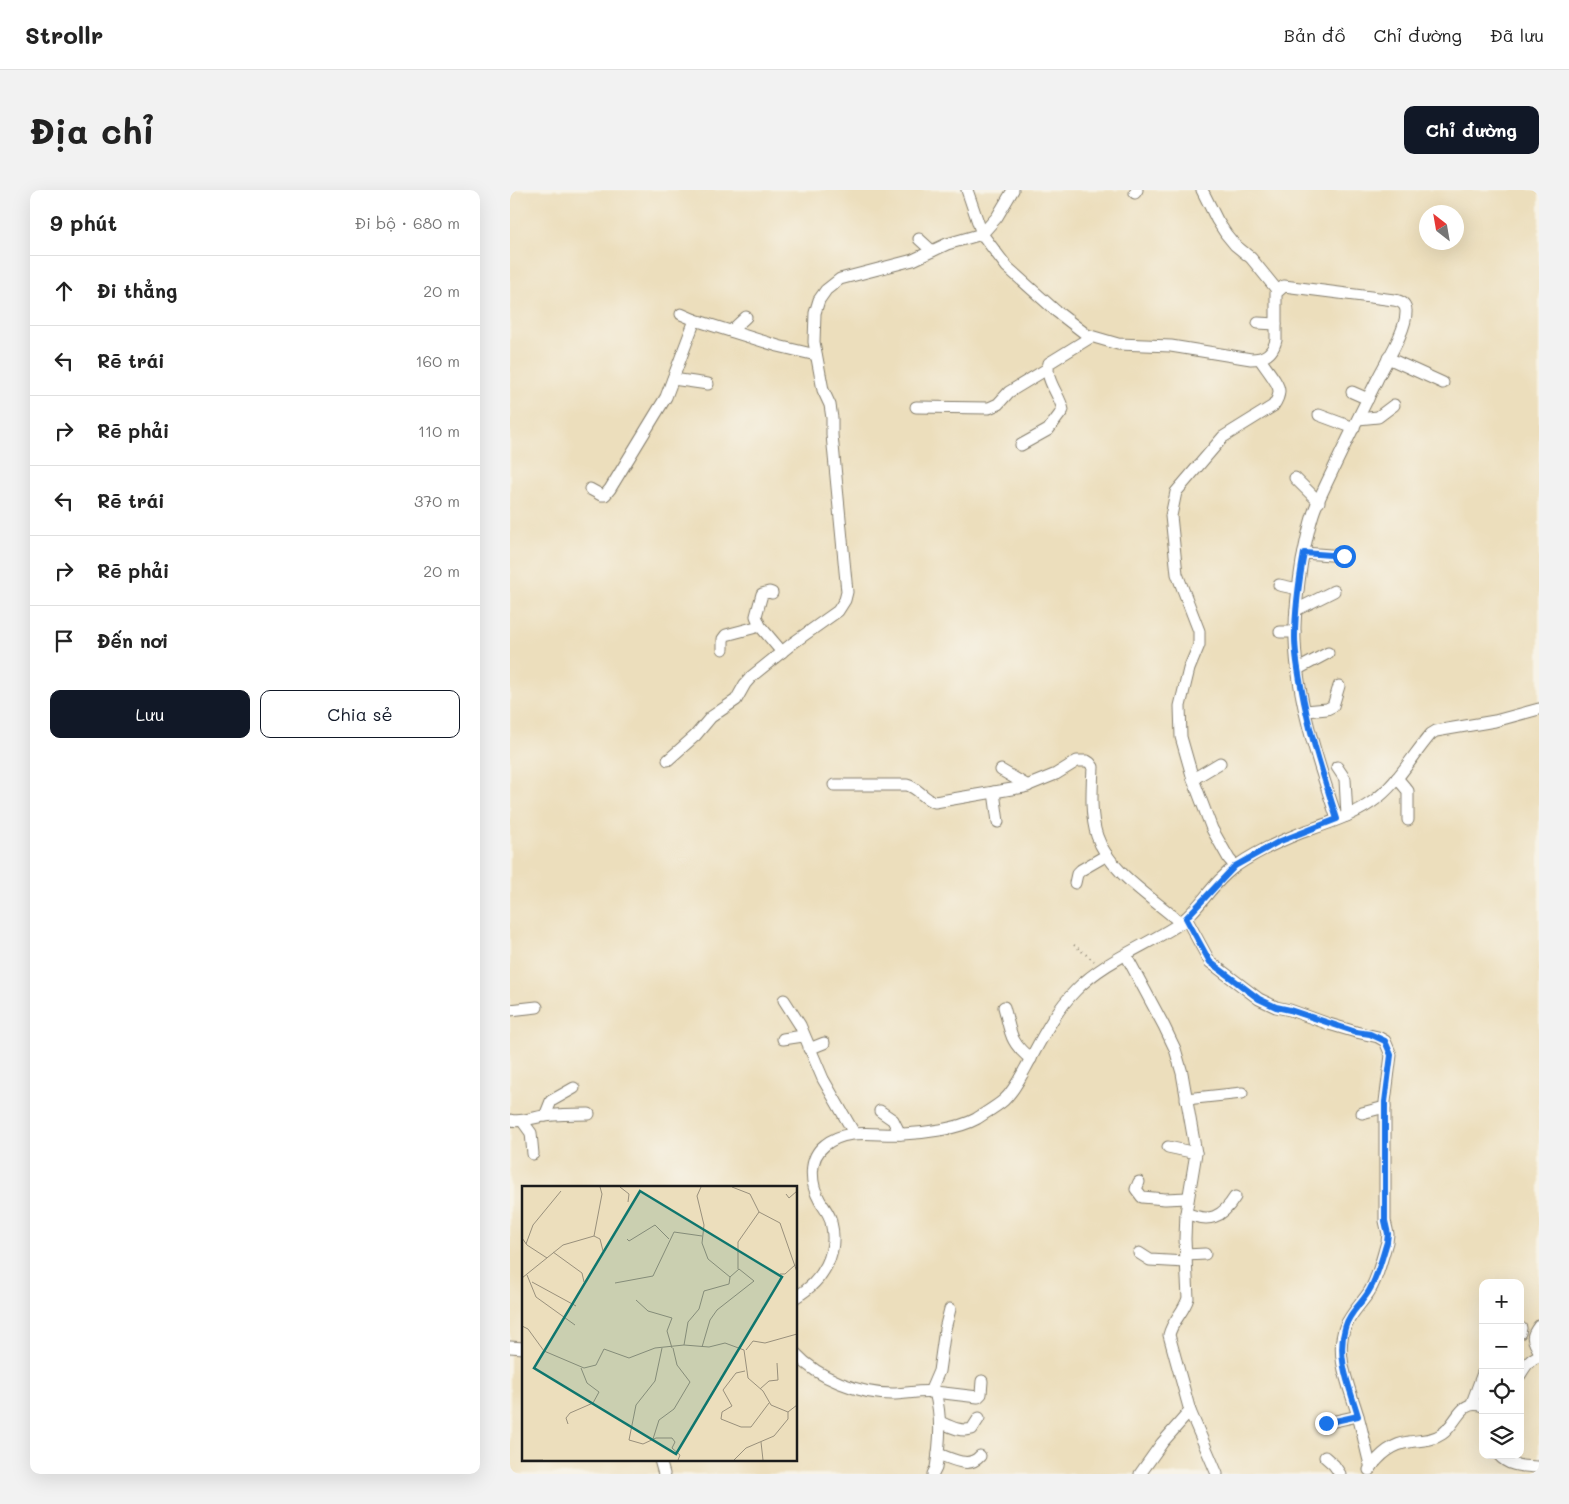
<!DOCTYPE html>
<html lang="vi">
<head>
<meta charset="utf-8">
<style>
	:root { --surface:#fff; --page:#f2f2f2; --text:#222; --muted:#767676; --line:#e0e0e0; --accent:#111827 }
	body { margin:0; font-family:Mali,sans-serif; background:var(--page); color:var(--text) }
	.controls { position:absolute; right:15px; bottom:15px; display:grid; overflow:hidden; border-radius:10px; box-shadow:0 5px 20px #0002 }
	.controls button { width:45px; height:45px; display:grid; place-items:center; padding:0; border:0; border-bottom:1px solid var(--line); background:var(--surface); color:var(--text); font:25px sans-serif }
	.compass { position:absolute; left:909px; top:15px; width:45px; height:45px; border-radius:50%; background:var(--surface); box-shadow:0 5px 20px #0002; rotate:329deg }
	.stop { position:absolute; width:15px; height:15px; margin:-11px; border:4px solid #1a73e8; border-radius:50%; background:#fff }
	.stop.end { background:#1a73e8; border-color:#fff; box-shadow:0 1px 5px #0008 }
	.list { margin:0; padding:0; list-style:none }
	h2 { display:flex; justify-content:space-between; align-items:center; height:65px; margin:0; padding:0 20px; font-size:21px }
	h2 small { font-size:16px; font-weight:400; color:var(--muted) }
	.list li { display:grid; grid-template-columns:32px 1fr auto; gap:15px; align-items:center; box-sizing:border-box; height:70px; padding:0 20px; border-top:1px solid var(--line) }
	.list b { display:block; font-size:19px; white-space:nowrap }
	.list em { font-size:16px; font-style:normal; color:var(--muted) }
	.actions { display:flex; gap:10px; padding:15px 20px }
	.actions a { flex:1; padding:11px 0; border:1px solid var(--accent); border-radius:10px; text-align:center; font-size:18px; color:var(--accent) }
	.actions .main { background:var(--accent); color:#fff }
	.icon { flex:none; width:28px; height:28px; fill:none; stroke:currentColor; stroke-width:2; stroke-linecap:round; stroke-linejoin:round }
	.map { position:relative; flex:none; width:1029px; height:1284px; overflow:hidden; border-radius:10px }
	header { display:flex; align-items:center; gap:30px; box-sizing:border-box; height:70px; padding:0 25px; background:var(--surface); border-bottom:1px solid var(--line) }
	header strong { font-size:24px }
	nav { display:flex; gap:28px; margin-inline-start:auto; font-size:18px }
	.intro { display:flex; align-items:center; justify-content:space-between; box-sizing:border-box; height:120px; padding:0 30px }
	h1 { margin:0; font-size:35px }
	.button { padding:12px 22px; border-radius:10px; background:var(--accent); color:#fff; font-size:18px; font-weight:700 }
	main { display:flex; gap:30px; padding:0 30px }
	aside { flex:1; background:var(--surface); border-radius:10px; box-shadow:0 5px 20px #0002 }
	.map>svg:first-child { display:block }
</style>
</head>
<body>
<header>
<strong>Strollr</strong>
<nav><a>Bản đồ</a><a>Chỉ đường</a><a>Đã lưu</a></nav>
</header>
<div class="intro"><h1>Địa chỉ</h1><a class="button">Chỉ đường</a></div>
<main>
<aside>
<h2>9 phút<small>Đi bộ · 680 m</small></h2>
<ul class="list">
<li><svg class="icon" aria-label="ahead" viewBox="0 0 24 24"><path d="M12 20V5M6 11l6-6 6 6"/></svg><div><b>Đi thẳng</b></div><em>20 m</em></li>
<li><svg class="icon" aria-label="left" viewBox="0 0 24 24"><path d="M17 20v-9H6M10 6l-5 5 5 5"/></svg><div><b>Rẽ trái</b></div><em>160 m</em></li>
<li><svg class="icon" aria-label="right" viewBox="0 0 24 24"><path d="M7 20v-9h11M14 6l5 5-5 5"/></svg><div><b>Rẽ phải</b></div><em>110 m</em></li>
<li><svg class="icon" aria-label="left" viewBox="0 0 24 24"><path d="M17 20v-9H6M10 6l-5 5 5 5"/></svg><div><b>Rẽ trái</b></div><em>370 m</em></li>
<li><svg class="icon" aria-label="right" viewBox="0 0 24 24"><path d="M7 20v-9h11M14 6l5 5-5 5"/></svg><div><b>Rẽ phải</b></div><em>20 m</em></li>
<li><svg class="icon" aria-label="arrive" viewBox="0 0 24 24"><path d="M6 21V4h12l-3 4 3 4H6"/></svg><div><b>Đến nơi</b></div></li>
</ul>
<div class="actions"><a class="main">Lưu</a><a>Chia sẻ</a></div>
</aside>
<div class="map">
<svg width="1029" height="1284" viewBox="0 0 1029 1284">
	<rect width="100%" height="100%" fill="#f7f3e8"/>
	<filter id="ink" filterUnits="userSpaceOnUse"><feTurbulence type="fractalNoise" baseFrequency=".02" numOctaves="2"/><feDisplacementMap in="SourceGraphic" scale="10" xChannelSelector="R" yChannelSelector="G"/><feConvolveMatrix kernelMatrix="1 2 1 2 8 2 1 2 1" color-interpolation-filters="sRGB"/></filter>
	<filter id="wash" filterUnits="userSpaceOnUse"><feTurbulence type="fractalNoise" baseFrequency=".0096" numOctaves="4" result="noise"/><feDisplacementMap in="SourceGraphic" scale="20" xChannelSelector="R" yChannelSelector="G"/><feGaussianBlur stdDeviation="1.12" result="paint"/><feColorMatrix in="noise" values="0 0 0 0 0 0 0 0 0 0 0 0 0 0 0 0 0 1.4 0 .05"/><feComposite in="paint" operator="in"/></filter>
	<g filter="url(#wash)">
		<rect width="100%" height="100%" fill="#ecdebc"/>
	</g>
	<g filter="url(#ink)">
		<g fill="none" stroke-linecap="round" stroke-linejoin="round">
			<defs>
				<g id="minor">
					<path d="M457,0L472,44L497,77L546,121L577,145L608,154L661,156L741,169C755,169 763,163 766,150V103L774,96L884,110C891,111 896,114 896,121C897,140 875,173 867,190C846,232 825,274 806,316C799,333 796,353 792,371C788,397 784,424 785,450C787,511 808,572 827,629"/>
					<path d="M692,0L707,30L716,44L725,55L741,68L767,100"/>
					<path d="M625,3L627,0"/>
					<path d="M409,49L422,61"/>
					<path d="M171,124L185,130"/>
					<path d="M748,133L766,134"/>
					<path d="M221,141L236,127"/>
					<path d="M878,168L933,193"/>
					<path d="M163,189L198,194"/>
					<path d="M842,202L858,209"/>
					<path d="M406,217L479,218L488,214L499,202L537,179"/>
					<path d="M809,225L844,238"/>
					<path d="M848,229L868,227L884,215"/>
					<path d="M511,255L538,240L553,220C550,205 534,189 539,173L581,147"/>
					<path d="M785,288L809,312"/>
					<path d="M80,299L91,305H95L100,299L156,207L185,130L268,156L306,165"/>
					<path d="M794,363L834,366"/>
					<path d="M769,395L788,399"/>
					<path d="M262,403L259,402L252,404L246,426L250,436L272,462"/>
					<path d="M786,420L824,401"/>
					<path d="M770,442H785"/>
					<path d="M213,459V449L216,445L250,436"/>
					<path d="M788,479L818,463"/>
					<path d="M796,521L817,519L823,516L829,496"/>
					<path d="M158,570L185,546L201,527L226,510L235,494L242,486L283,453L328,421L335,410L337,402L322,245V228L320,215L313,200L304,152L305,123L309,110L316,100L330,89L403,70L437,54L472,44L487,27L503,0"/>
					<path d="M827,577L835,589L837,626"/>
					<path d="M491,580L518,596"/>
					<path d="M887,588L898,601V630"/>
					<path d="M683,589L710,573"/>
					<path d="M324,595H397C409,598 414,610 425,612L514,597L546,584L567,571H577L580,573L583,577C582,599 580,625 587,646C599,682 643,708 671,733"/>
					<path d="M484,602L488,632"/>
					<path d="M725,676L719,669L702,639L683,589L671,547L670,516L679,479L689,455V441L667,384L661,326L666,302L713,247L763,216C766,212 769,206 769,201C769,193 754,176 750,169"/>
					<path d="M565,693L567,684L571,680L597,665"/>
					<path d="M676,728L700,772L749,809L766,817L780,820L819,834L846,842L868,847L875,851L881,865L875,912V1031L878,1044L877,1052C872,1068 868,1088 859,1102C851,1114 841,1123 835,1137C824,1166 840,1198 848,1226C853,1243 856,1261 861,1278"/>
					<path d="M616,765L654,836L665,859L672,883L686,963L676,1023L675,1049L678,1108C674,1122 662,1131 659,1145L680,1221L707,1284"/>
					<path d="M274,810L290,835L313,889L344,943"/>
					<path d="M494,817C501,842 499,852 521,869"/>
					<path d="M0,820L27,817"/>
					<path d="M273,849L293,846"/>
					<path d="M299,859L314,853"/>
					<path d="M676,909L732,903"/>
					<path d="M370,921L383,930L390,944"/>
					<path d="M852,923L875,917"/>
					<path d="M35,926L41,911L64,898"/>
					<path d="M0,930C13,933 22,927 35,926C50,924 64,924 79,924"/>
					<path d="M13,932L21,943L23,964"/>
					<path d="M658,957L686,963"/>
					<path d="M629,992L626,999L632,1007L655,1009L678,1008"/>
					<path d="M676,1023C699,1033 712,1028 725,1007"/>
					<path d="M629,1063L640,1070L676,1072"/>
					<path d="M676,1065L695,1064"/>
					<path d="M286,1107C313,1091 329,1063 321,1032C320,1024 314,1018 310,1011C300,994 298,968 315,955C337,937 366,946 393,944C414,943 448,939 466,929C475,923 486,917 494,910C503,902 509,890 515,879C530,852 544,822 566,800C593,772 633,757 666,736C689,721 702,692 726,676C746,662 770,651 793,642C816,634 842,626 862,612C887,595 901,567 921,544L926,541L985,531L1029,519"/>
					<path d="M1029,1136C1020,1148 1023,1149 1029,1161"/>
					<path d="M1010,1143L1011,1138"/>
					<path d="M0,1157L14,1158"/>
					<path d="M286,1164C308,1188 349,1204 382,1204C396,1204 411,1200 425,1202C432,1228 430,1252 426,1278L423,1284"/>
					<path d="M1010,1185C1015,1177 1019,1169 1029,1166"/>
					<path d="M420,1202L429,1181L435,1139L440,1119"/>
					<path d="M425,1202L468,1207L471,1204L472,1191"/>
					<path d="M962,1213L973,1183"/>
					<path d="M430,1232C441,1237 450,1242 462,1239L469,1228"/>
					<path d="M816,1233L848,1226"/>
					<path d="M428,1264C443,1269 459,1279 470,1266"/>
					<path d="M989,1265C999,1277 1014,1276 1029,1277"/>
					<path d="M815,1267L824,1275L830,1284"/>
					<path d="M150,1270L154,1284"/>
					<path d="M859,1280C868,1267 882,1254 899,1252C911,1250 922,1251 932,1244C948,1233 950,1208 973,1216"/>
					<path d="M630,1284L652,1253L680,1221"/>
				</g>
			</defs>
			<use href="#minor" stroke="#847d6c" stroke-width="13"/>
			<path stroke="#847d6c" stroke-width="2" stroke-dasharray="1 4" stroke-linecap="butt" d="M564,755L584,771"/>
			<use href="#minor" stroke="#fff" stroke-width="11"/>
		</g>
	</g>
	<g fill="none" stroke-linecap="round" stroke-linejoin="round" filter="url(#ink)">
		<path stroke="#1a73e8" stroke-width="6" d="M816,1233L848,1226C840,1198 826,1168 835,1138C839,1122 853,1113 860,1099C868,1085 872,1068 877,1052L878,1044L875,1031V912L881,865L875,851L860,844L846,842L780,820L766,817L749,809L700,772L676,728L725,676L768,652L827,629C813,585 799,542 791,496C788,480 785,464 785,447C785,419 789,391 794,363L834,366"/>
	</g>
	<g transform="translate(12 996)">
		<rect width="275" height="275" fill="#ecdebc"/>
		<path fill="none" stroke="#99907c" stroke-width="1" d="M98,1L107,8L106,16M179,1L175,10L182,39L180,57L186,73L208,91L217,83L232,95L195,124L188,134L180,161M210,1L228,8L237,26L258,37L275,86M264,8L267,12L275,5M72,50L78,53L81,65M0,52L5,59L25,72M105,53L107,55L133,39L147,53M4,58L11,39L39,5M31,66L60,87L62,96M274,80L275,63M216,83V56L237,26M258,88H263L273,79M5,89L14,111L53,139M0,92L41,59L72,50L80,8L78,1M10,96L54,120M93,97L131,90L152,46L180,50M114,114L126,125L150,132L145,145L150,162M0,140L6,143L22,165L62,182L74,179L82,163L107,172L133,162L162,159L187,161L203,157L222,164L226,192L241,205L249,219L266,226L275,219M162,159L166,136L177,123L182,105L207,98L208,91M140,162L133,195L114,219L107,254L121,258L134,252H150L153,256L150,262L158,269L156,274M224,164L231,155L243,157L275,148M223,185L214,187L201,204L210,220L200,226L199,233L219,241H229L247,217M238,203L247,195L256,194L255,177M46,238L44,232L48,227L71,217L77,206L65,197L59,182M131,253L137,234L152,223L168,196L155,179L151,162M239,256L241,274M0,274H21M212,274L224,262L252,250L266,233V226"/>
		<path fill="#0f766e" fill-opacity="0.15" stroke="#0f766e" stroke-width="2.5" d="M118,5L260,91L154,268L12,182Z"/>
		<rect width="275" height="275" fill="none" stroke="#1c1c1c" stroke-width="2.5"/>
	</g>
</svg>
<div class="controls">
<button>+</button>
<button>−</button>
<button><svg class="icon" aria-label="locate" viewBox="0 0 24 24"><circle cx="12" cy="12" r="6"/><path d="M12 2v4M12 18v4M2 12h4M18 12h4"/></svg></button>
<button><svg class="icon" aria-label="layers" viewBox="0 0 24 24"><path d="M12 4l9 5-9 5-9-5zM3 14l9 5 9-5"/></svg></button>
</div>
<svg class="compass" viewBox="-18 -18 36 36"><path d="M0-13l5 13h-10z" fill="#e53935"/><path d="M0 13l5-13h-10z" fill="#767676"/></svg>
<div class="stop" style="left:834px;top:366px"></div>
<div class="stop end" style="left:816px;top:1233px"></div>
</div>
</main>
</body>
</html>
